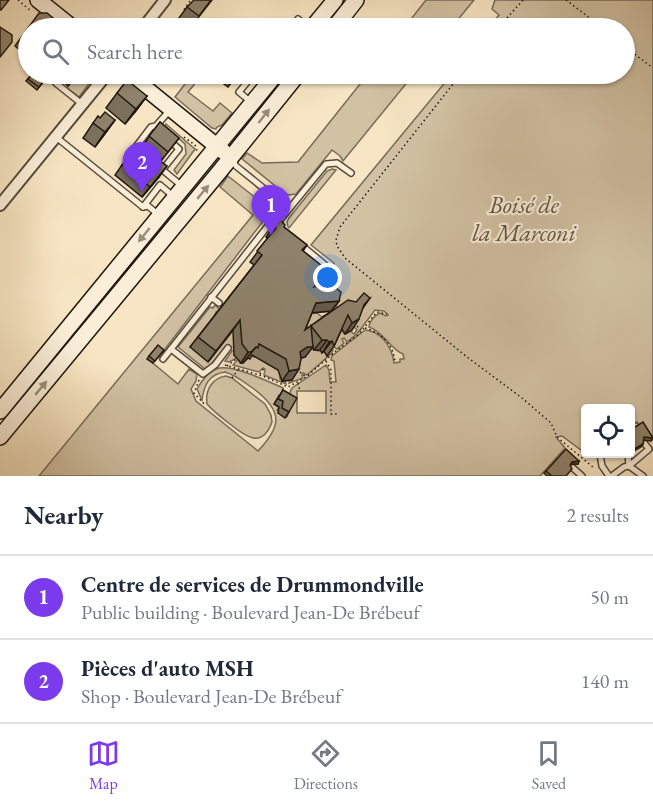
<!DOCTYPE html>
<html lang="en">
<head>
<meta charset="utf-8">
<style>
	:root { --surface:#fff; --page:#f6f6f7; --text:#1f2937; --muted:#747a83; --line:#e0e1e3; --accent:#7c3aed }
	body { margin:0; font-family:"EB Garamond",serif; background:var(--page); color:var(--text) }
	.controls { position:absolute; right:18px; bottom:18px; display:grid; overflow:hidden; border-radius:6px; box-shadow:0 2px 4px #0004 }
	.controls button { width:54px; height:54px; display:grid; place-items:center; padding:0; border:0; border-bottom:2px solid var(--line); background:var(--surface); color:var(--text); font:30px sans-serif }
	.you { position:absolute; left:328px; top:278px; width:21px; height:21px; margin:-15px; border:4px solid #fff; border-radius:50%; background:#1a73e8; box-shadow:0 0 0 9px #1a73e833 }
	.badge { display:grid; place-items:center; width:39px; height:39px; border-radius:50%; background:var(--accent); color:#fff; font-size:20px; font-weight:700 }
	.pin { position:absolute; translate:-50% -50px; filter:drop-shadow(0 2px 3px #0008) }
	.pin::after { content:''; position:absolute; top:32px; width:21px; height:18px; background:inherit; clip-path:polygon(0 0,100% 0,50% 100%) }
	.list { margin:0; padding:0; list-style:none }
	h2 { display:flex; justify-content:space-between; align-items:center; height:78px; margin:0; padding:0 24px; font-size:26px }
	h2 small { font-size:20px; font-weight:400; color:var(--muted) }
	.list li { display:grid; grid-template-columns:39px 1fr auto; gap:18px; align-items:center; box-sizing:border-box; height:84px; padding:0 24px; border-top:2px solid var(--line) }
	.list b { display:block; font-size:22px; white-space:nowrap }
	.list p { margin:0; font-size:20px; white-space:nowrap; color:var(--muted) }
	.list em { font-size:20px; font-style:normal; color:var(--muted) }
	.icon { flex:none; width:33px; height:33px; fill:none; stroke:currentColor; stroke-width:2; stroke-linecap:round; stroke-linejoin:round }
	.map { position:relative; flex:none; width:653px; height:476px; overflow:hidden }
	.search { position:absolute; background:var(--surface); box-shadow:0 2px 4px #0004; left:18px; right:18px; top:18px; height:66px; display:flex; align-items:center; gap:15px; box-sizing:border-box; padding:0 21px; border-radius:33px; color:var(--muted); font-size:22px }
	.sheet { height:246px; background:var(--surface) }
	nav { display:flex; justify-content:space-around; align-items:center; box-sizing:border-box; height:84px; border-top:2px solid var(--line); background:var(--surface); font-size:16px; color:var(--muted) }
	nav a { display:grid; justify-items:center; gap:3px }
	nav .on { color:var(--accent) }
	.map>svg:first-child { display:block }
</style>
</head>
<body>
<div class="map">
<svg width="653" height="476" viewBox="0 0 653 476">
	<rect width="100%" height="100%" fill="#f7e5c3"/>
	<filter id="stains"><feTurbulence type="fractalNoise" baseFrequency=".00333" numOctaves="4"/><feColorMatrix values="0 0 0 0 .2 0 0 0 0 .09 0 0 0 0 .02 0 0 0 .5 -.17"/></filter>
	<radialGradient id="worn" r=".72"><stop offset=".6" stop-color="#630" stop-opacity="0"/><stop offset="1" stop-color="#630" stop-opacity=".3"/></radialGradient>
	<g fill="#d2c2a4" stroke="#786c59" stroke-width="1.5" fill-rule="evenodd">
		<path d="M426,0H474L451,28H404Z"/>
		<path d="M495,0H653V439L651,441L637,422L631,425L634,429L631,432L630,409H586V454H591L589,456L562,436L556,437L565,448L540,476H39L253,215L220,187L228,176L266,206L267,216L162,353L156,348L148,359L178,384L189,369L197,374L196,381L191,389L196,401L258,451C282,426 283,411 254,389C245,383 236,375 225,372C209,374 204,385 202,400L197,389C201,382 207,372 216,369C231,363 269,382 283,388L281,395H279L274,404L279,407L277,410L287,417C291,409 286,398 292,388L326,365L329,370L330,382H336L334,361L331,360L332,356L365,330C381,331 392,347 394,363L400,362V359H404L403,354C389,348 384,332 369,327C369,322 375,315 380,313L386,316L388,315L384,311L375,310L357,334L347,342L344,338L342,339L344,343L337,349L310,331L305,324L309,313H317L322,317L325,315L345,334L350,331L354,334L357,330L337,307L313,289L317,284L323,288L324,285L306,271L325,274L323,277L332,284L335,283L329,269L334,263L311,245L452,74H624V28H488L499,15L492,9ZM297,391H326V413H297Z"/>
		<path d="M70,74H96L79,97L67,88L74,78Z"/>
		<path d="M368,74H414L343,161L340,156L332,150L296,194L289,195L284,193L242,159L247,153L262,163L298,162Z"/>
		<path d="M192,75L198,80L188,92L213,111L220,103L232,113L222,125L217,127L216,129L212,128L175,97Z"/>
		<path d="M166,124L195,149L177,174L174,170L186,154L185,144L165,127Z"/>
		<path d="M332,169L336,170L289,228L288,227L287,222L289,218L327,171Z"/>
		<path d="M146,243L147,244L112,292L4,421L3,417Z"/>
		<path d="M215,305L220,310L216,312L214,318L240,322L234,355L237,358L229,362L225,361L232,351L226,346L208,368L205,369L178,347L210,307L213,308Z"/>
		<path d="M313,348L318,351L333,350L332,353L307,375L303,373L302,375L303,378L289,383L292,363Z"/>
		<path d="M255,354L279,368L280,379L285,381L286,384L264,375L265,369L263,368L259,372L233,365L238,359L240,363L251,356L254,357Z"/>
		<path d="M226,376L232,378L265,404L271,415L272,422C262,449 246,437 230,424C222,418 214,412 207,404C205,390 212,378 226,376Z"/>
	</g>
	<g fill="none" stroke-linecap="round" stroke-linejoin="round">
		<defs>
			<g id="lane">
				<path d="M291,28L298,19L309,28"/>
				<path d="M44,74H45"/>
				<path d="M48,74L57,84L82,104"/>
				<path d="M251,102L239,92L254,74"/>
				<path d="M56,137L143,207"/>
				<path d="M140,152L135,148L151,127L156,126L170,110"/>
				<path d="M232,159L236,166L288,208"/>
				<path d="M159,167L182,186"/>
				<path d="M163,169L179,149L170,141"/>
				<path d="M160,216L148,206L143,207L160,185L173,196"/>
				<path d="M280,220L326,164L337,163L351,173"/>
				<path d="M301,245L324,264L332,281"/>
				<path d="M211,297L219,303"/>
				<path d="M228,348L215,365L203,374L171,349L271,222L280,219"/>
				<path d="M163,359L171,349"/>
				<path d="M600,454L602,466L609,476"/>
				<path d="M628,455L629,466"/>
				<path d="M629,466L649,449L645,444"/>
				<path d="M573,468L582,476"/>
				<path d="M612,476L624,467L629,466L643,476"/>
			</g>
			<g id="street">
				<path d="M143,28L165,0"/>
				<path d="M0,205L107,74"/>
			</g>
			<g id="secondary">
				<path d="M38,0L73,28"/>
				<path d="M312,28L335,0"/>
				<path d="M334,28L356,0"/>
				<path d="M128,74L224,152"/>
				<path d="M0,411L276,74"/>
				<path d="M0,437L220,171L298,74"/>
			</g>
		</defs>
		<use href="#lane" stroke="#554a3b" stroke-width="8"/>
		<use href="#street" stroke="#554a3b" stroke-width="14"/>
		<use href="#secondary" stroke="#1f170e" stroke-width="18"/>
		<g stroke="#1f170e" stroke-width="1.5" stroke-dasharray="1.5 3" stroke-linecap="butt">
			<path d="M18,0L31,11"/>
			<path d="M566,0L603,28"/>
			<path d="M185,13L183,11L190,1L193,2"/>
			<path d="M498,28L523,0"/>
			<path d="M624,46L653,68"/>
			<path d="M461,74L340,227L336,240L337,246L345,258L467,357L522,398L551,423L557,437L594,468"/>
			<path d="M184,137L195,145L197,151"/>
			<path d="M356,322V325L361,330"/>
			<path d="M365,328C382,333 394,345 395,363"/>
			<path d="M326,361L331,370V414H336V411"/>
			<path d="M225,365L263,376L288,387L306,377L337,350L358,335L377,312L387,314"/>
			<path d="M227,366L236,359"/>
			<path d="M300,372L306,377"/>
			<path d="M260,374L264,368"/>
			<path d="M232,378L238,370"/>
			<path d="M199,380L194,393L206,406"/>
			<path d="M298,383L300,391"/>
		</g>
		<use href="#lane" stroke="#faeed8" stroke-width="5"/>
		<use href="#street" stroke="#faeed8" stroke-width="10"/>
		<use href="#secondary" stroke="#faeed8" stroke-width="15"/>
	</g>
	<g fill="#7b705d" stroke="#1f170e" stroke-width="1.5" fill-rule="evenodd">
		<path d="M212,0L190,28H185L176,22L187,7Z"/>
		<path d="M28,28V57L15,46L26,31Z"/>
		<path d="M32,74L48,76L37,90L26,81Z"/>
		<path d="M54,74H78L68,86Z"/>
		<path d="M219,74H238L228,87L216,78Z"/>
		<path d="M117,93L147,96L125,124L106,108Z"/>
		<path d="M100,118L115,120L95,147L83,138L93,123Z"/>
		<path d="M160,122L179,138L161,161L159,177L142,197L115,175L122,165L144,144Z"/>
		<path d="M279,218L284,227L307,245L303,251L315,286L339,301L332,311L370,298L363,308L352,330L345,334L342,329L334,346L327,356L324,351L322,353L320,350H314L312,347L305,357L301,358L292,380L282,381L278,370L252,355L250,359L248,358L243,363H241L234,355L233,330L208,362L190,347L254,265L250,262L268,238L266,237ZM331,311L305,330L312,313Z"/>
		<path d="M164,350L153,363L147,359L149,356Z"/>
		<path d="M283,390L289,412L285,418L278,413L279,407L274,404Z"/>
		<path d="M579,461L578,464H570L566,476H547L544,473L546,471Z"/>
	</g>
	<g fill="#645b4c" stroke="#1f170e" stroke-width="1.5">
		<path d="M147,96L136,111L125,124L136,109Z"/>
		<path d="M115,120L104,135L95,147L105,132Z"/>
		<path d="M167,166L159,177L142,197L150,187Z"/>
		<path d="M339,301L331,311L309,313L316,303Z"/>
		<path d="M359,319L352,330L345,334L352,323Z"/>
		<path d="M240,320L233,330L208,362L216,351Z"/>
		<path d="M322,340H327L320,350H314Z"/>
		<path d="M332,341L324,351L322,353L329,342Z"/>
		<path d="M256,347L243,363H241L248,352Z"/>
		<path d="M307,347H313L305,357L300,358V352Z"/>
		<path d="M299,369L292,380L282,381L289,371Z"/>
		<path d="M644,437L653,438L651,441L642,440Z"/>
		<path d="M643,444L641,447L634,451H630V448Z"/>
		<path d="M579,461L578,464H570L572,462Z"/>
	</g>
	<g fill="#8f826c" stroke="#1f170e" stroke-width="1.5">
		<path d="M0,0H9L1,10H0Z"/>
		<path d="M194,0H211L199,16L187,7Z"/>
		<path d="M39,13H47L58,22V28H28V33L26,31Z"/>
		<path d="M0,27L12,35V42L0,57Z"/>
		<path d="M32,74H42L48,76L39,87L28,79Z"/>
		<path d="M127,80L147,96L136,109L117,93Z"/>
		<path d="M105,112L115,120L105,132L93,123L98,116L100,118Z"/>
		<path d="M160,122L179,138L168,152L149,136Z"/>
		<path d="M142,143L162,159L160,161L167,166L150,187L122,165L139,144Z"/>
		<path d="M279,218L285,225L284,227L307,245L302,250L327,270L314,287L331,284L341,292L339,301L316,303L305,330L348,300L356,302L364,293L370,298L364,305L359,319L352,323L348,315L334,346L332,341L329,342L327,340H322L311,326L313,347H307L300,352L301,359L299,369L289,371L286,359L259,344L258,348L256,347L251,352H248L242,344L240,320L216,351L198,337L262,255L257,251L276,228L273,226Z"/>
		<path d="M158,345L164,350L155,361L149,356Z"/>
		<path d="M283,390L297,398L289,412L282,408L283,401L278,399Z"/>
		<path d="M643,422L653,438L644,437L643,444L636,448H630V430Z"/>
		<path d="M566,449L579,461L572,462L570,465L572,469L566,476H552L546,471Z"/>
	</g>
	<defs><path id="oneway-solid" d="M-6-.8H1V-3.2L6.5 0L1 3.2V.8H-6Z" transform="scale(1.5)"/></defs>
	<g fill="#978d7d">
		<use href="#oneway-solid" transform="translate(264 116) rotate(-52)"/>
		<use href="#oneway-solid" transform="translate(203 192) rotate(-50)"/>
		<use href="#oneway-solid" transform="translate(144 235) rotate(129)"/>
		<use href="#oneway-solid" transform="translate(41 388) rotate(-50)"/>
	</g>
	<g text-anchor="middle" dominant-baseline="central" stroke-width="4.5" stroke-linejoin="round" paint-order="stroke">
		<g font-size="24" font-style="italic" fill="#5e5342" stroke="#faeed8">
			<text x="524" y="204">Boisé de<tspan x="524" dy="28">la Marconi</tspan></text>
		</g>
	</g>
	<rect width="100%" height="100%" filter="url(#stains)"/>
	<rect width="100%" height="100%" fill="url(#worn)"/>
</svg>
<div class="controls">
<button><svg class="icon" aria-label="locate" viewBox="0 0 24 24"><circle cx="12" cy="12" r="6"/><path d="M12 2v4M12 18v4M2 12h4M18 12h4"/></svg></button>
</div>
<div class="you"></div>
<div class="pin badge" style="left:271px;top:235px">1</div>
<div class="pin badge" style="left:142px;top:192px">2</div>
<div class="search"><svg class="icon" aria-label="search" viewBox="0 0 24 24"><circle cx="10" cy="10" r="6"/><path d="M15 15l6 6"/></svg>Search here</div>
</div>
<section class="sheet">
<h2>Nearby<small>2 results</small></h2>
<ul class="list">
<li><span class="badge">1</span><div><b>Centre de services de Drummondville</b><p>Public building · Boulevard Jean-De Brébeuf</p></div><em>50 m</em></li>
<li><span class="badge">2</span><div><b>Pièces d'auto MSH</b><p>Shop · Boulevard Jean-De Brébeuf</p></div><em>140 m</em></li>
</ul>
</section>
<nav>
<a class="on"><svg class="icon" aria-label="map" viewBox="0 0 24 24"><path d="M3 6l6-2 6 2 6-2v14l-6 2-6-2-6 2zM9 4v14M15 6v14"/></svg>Map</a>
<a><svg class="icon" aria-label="directions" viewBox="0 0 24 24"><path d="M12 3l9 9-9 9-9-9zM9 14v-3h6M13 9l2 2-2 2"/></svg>Directions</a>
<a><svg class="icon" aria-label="saved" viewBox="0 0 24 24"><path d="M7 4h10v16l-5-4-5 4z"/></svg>Saved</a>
</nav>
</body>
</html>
